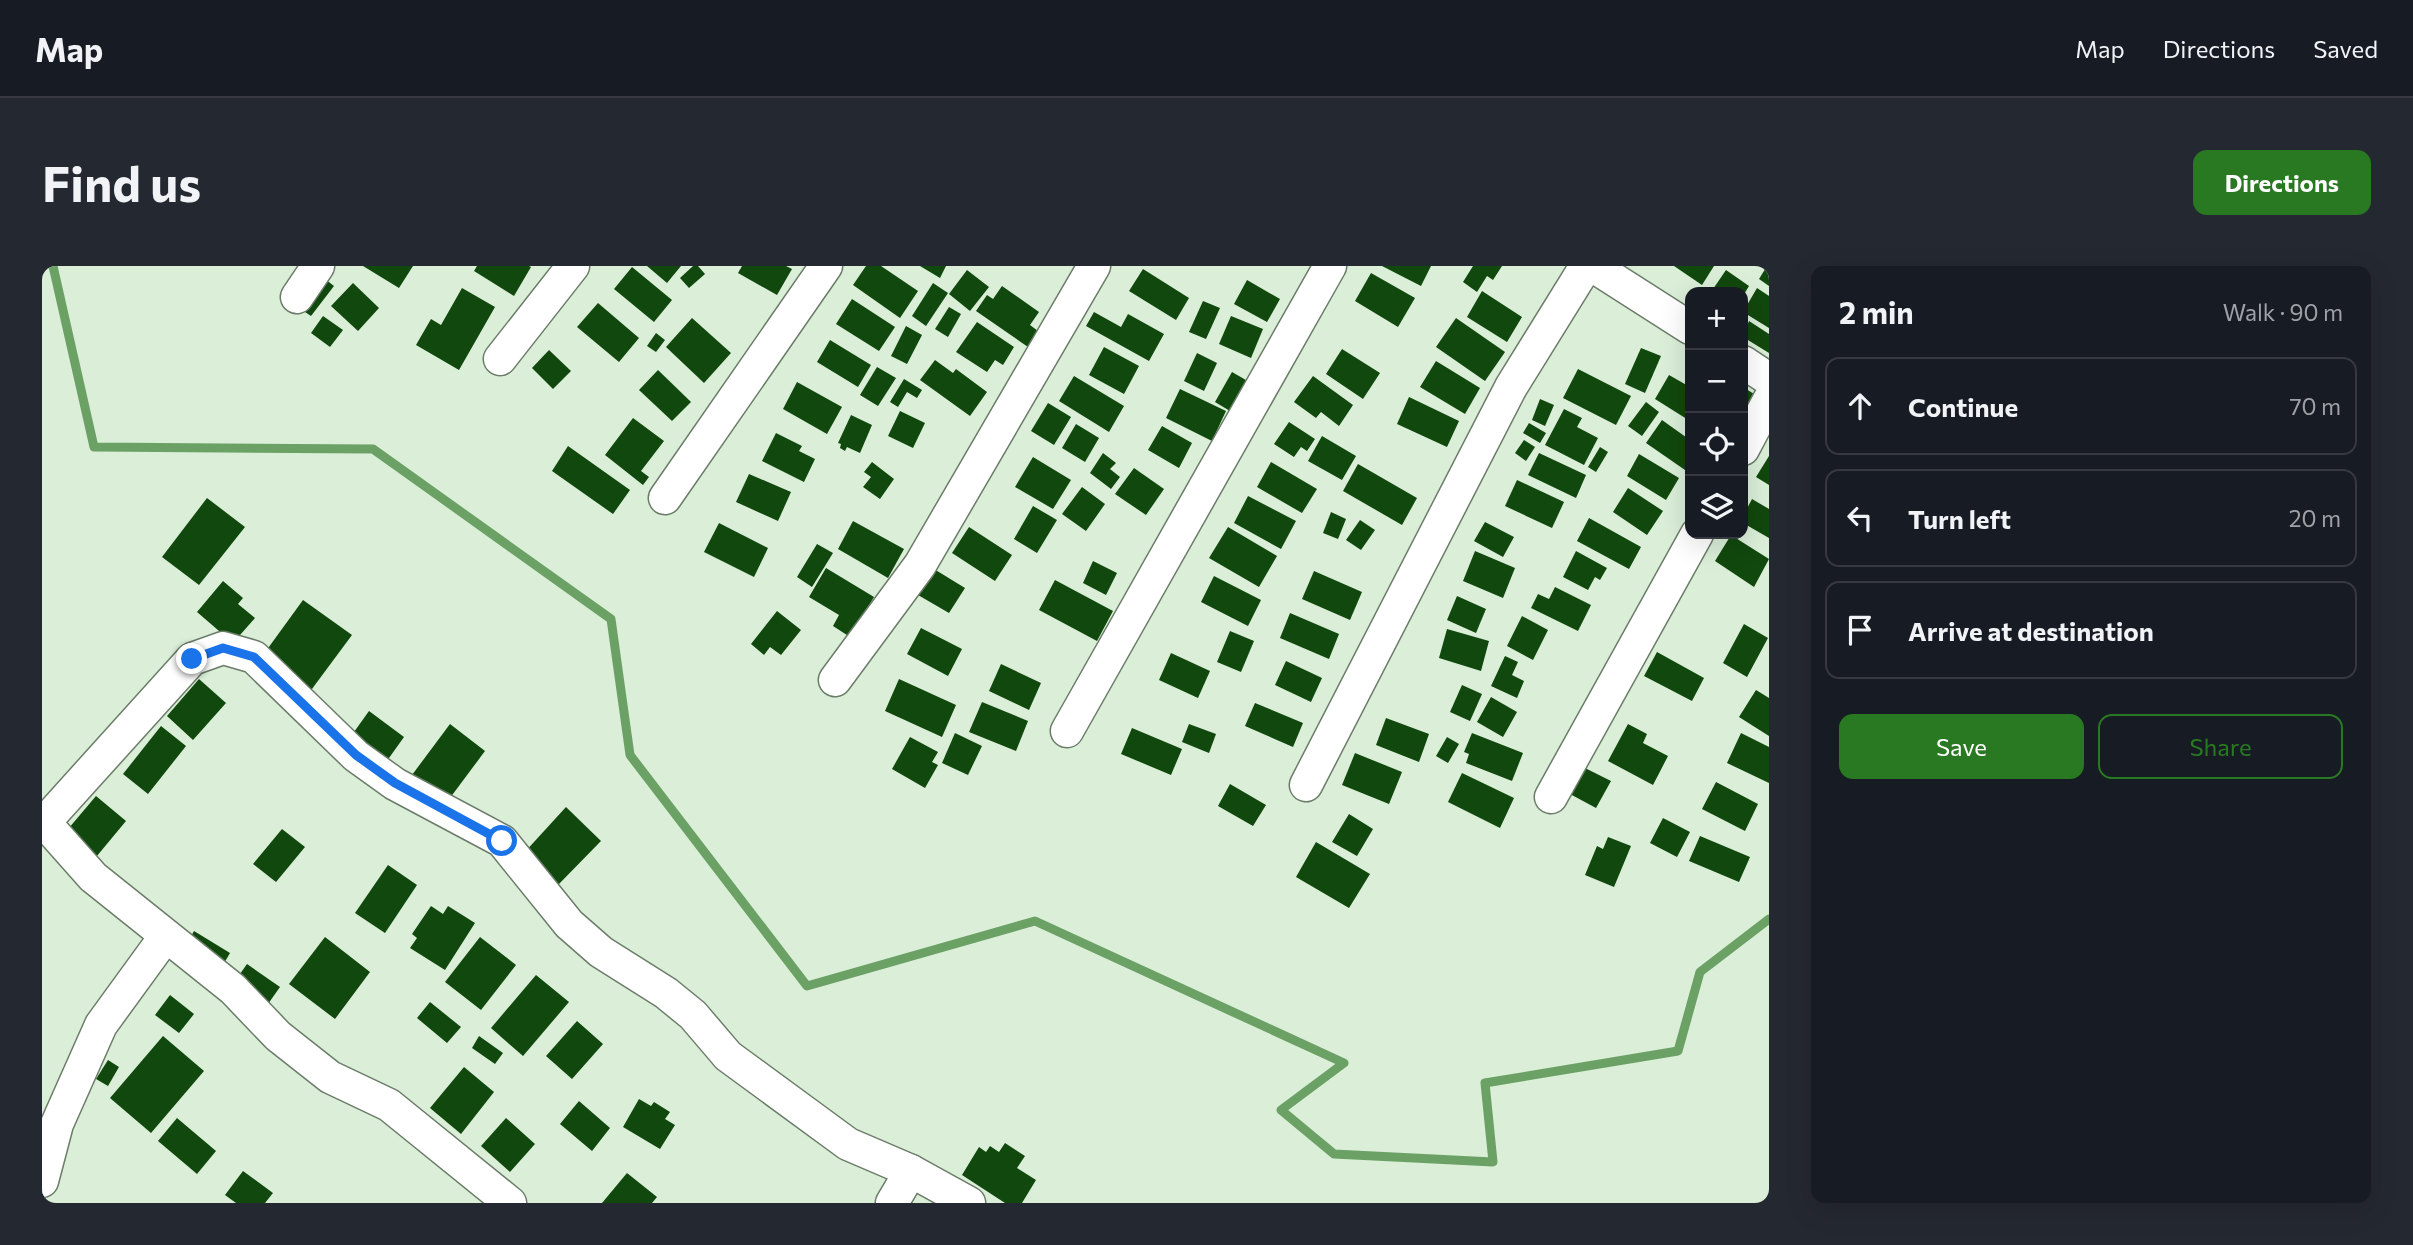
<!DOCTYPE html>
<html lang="en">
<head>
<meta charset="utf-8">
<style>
	:root { --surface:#171b24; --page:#242831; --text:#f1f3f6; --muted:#9ea1a6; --line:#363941; --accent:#297922 }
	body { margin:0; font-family:Commissioner,sans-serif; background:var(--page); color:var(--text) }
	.controls { position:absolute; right:21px; top:21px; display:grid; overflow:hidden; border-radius:14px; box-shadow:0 7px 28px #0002 }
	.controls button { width:63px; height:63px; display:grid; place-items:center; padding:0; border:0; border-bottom:2px solid var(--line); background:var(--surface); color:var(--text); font:35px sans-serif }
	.stop { position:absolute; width:21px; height:21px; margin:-16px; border:5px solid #1a73e8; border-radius:50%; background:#fff }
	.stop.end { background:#1a73e8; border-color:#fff; box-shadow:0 2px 7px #0008 }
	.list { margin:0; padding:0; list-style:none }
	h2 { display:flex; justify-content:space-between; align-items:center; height:91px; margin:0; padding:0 28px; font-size:30px }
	h2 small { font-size:23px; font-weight:400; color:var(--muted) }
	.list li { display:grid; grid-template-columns:46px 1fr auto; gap:21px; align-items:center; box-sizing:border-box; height:98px; margin:0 14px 14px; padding:0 14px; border:2px solid var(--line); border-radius:14px }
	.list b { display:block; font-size:26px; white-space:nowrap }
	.list em { font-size:23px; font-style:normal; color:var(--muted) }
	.actions { display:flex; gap:14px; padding:21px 28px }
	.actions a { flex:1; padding:16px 0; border:2px solid var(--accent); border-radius:14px; text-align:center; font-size:24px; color:var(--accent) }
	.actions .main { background:var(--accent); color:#fff }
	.icon { flex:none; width:38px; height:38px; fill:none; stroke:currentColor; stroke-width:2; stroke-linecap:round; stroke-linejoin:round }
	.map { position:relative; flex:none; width:1727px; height:937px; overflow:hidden; border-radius:14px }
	header { display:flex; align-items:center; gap:42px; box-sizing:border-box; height:98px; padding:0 35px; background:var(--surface); border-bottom:2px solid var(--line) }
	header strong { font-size:33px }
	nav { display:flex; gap:38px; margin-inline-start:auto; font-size:24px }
	.intro { display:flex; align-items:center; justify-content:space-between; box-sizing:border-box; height:168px; padding:0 42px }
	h1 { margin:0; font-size:49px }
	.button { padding:18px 32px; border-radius:14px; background:var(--accent); color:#fff; font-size:24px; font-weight:700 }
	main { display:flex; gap:42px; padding:0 42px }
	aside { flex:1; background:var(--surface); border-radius:14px; box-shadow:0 7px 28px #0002 }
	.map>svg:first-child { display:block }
</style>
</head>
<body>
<header>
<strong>Map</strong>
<nav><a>Map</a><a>Directions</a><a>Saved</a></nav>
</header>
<div class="intro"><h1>Find us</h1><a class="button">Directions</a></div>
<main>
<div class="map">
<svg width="1727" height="937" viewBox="0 0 1727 937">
	<rect width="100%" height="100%" fill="#daeed8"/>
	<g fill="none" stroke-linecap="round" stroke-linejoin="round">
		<path stroke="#6ba165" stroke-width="9" d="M11,0L52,181L331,183L569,353L588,489L765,720L993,655L1302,797L1239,844L1292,888L1451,896L1443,817L1636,785L1658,706L1727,653"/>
	</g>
	<g fill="#11480d">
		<path d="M321,0H371L357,22Z"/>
		<path d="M435,0H487L489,1L472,30L432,5Z"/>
		<path d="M605,0H639L625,17Z"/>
		<path d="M651,0H656L663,8L647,22L638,12Z"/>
		<path d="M700,0H744L750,3L735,29L696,7Z"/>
		<path d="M824,0H839L876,25L858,52L811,19Z"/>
		<path d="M878,0H904L898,12Z"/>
		<path d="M1340,0H1389L1379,20Z"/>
		<path d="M1431,0H1460L1451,14L1445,10L1435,26L1421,16Z"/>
		<path d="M1632,0H1672L1660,19Z"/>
		<path d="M1725,0H1727V20L1717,13Z"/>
		<path d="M590,1L630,34L612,56L572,23Z"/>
		<path d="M1101,3L1147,32L1134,54L1087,25Z"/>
		<path d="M925,4L947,21L928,45L907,28Z"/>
		<path d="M1684,4L1707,20L1701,30V26H1669Z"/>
		<path d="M1329,7L1373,32L1356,61L1313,35Z"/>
		<path d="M283,13L292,20L269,50L260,44Z"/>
		<path d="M1205,14L1238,33L1225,56L1192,38Z"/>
		<path d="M311,17L337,42L316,65L289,40Z"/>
		<path d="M891,17L906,27L884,60L870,50Z"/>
		<path d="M960,20L997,46L988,59L996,65L986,81L934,45L945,29L951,33Z"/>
		<path d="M420,22L453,41L417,104L374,79L389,53L399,59Z"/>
		<path d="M1715,22L1727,30V62L1701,46Z"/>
		<path d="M1440,25L1480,51L1465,76L1425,51Z"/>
		<path d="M810,33L853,61L837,85L794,58Z"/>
		<path d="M1161,35L1178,42L1164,73L1147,66Z"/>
		<path d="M556,37L597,72L577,96L535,61Z"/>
		<path d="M907,41L919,48L906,71L893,63Z"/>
		<path d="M1052,46L1079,61L1086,48L1122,68L1107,95L1044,60Z"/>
		<path d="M281,50L301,64L288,81L269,67Z"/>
		<path d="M1189,50L1221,63L1209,92L1177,78Z"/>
		<path d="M650,52L689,87L662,117L624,81Z"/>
		<path d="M1414,52L1463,86L1443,115L1394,81Z"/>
		<path d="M1707,55L1727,68V87L1701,71Z"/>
		<path d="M935,56L972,81L961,99L953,94L945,106L914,86Z"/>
		<path d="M864,60L880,69L865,98L849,90Z"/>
		<path d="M614,67L623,74L614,86L605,80Z"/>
		<path d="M788,74L829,99L816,121L775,96Z"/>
		<path d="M1062,81L1097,100L1082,128L1047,109Z"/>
		<path d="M1599,82L1619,90L1603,127L1583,118Z"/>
		<path d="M1300,83L1338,107L1321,133L1284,108Z"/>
		<path d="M507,84L529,105L511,123L490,102Z"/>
		<path d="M1155,87L1175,97L1162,125L1142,115Z"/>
		<path d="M893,94L911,107L914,103L945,126L928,150L878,114Z"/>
		<path d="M1394,95L1438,122L1423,148L1378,121Z"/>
		<path d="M835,101L854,112L836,140L818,129Z"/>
		<path d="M1536,103L1589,130L1574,159L1521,132Z"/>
		<path d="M616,104L649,136L630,155L597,124Z"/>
		<path d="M1190,106L1216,121L1198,151L1173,136Z"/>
		<path d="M1627,109L1648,121V155L1613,133Z"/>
		<path d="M1032,110L1082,140L1067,166L1017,135Z"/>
		<path d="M1271,110L1311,139L1297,160L1279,146L1274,152L1252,136Z"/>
		<path d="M862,113L880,124L875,132L865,126L856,141L848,136Z"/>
		<path d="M755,116L800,141L785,168L741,143Z"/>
		<path d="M1701,121L1712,128L1701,146Z"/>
		<path d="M1138,123L1184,145L1170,175L1124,152Z"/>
		<path d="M1367,131L1417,155L1405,181L1355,158Z"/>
		<path d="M1498,133L1512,139L1503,160L1490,154Z"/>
		<path d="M1604,136L1617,146L1600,170L1586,160Z"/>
		<path d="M1006,137L1029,151L1012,179L989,165Z"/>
		<path d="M1522,143L1540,152L1535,161L1556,172L1542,199L1503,179Z"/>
		<path d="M858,145L883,157L871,182L846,170Z"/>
		<path d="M809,149L830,159L818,187L805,181L803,185L798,182L799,178L796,177Z"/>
		<path d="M591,152L622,175L599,205L607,211L601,219L563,189Z"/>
		<path d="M1620,154L1648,174V196L1643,204L1604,177Z"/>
		<path d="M1247,156L1273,173L1265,185L1259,181L1252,191L1232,178Z"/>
		<path d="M1487,157L1504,167L1498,177L1481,167Z"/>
		<path d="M1034,158L1057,172L1043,196L1020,182Z"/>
		<path d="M1120,160L1150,177L1137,202L1106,184Z"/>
		<path d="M734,167L760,180L757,185L773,193L762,216L720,195Z"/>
		<path d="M1280,170L1314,190L1300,214L1266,195Z"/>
		<path d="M1482,174L1493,181L1484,195L1473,187Z"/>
		<path d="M526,180L588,224L571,248L510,205Z"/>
		<path d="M1558,181L1566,186L1554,206L1546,201Z"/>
		<path d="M1061,187L1074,197L1068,203L1078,211L1069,223L1048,207Z"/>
		<path d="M1497,187L1544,209L1534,232L1486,209Z"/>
		<path d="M1597,188L1637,212L1624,234L1585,210Z"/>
		<path d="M1727,190V219L1714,211Z"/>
		<path d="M991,191L1029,214L1011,243L973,221Z"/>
		<path d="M830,196L852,213L838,233L821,221L829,211L822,206Z"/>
		<path d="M1229,196L1275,223L1260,247L1215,221Z"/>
		<path d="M1316,198L1375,232L1360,259L1301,225Z"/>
		<path d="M1092,202L1122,223L1104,249L1073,228Z"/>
		<path d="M707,208L749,226L736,255L694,236Z"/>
		<path d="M1475,214L1522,236L1510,262L1463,240Z"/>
		<path d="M1040,221L1063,238L1044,265L1020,248Z"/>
		<path d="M1586,222L1621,245L1605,269L1571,246Z"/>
		<path d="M1206,230L1254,255L1239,283L1192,257Z"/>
		<path d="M165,232L203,261L157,319L120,291Z"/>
		<path d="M1710,233L1727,243V272L1701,257V250Z"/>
		<path d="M991,240L1015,254L995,287L972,273Z"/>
		<path d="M1289,246L1304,253L1296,273L1281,267Z"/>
		<path d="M1547,252L1599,281L1587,303L1535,275Z"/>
		<path d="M1318,254L1333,264L1319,284L1304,274Z"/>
		<path d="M811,255L862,283L846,312L796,283Z"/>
		<path d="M1443,256L1472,271L1461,291L1432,275Z"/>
		<path d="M677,257L726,282L712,311L662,286Z"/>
		<path d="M927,261L970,289L953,315L910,287Z"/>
		<path d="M1186,261L1235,290L1217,321L1167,292Z"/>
		<path d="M1689,269L1727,293L1712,321L1673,295Z"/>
		<path d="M775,278L791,287L770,321L755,311Z"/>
		<path d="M1433,285L1473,302L1461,332L1421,315Z"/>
		<path d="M1534,285L1565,302L1558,314L1553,311L1546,324L1521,311Z"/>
		<path d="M1051,295L1075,307L1064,329L1041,317Z"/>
		<path d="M784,302L832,331L808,371L791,360L797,349L767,331Z"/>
		<path d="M892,303L923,322L907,347L876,329Z"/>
		<path d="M1272,305L1320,326L1308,354L1260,333Z"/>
		<path d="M1172,310L1219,334L1206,360L1159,336Z"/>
		<path d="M1013,314L1071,345L1055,375L997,344Z"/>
		<path d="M181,315L201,332L196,338L213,352L191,377L155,346Z"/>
		<path d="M1513,321L1549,339L1536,365L1489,342L1496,328L1507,333Z"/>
		<path d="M1415,330L1444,343L1434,367L1405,354Z"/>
		<path d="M261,334L310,369L264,431L216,396Z"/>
		<path d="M735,345L759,364L739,389L728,381L722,389L709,378Z"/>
		<path d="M1248,347L1297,368L1287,393L1238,372Z"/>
		<path d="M1480,350L1506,364L1491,394L1465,380Z"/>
		<path d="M1702,358L1726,372L1705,411L1681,397Z"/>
		<path d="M879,362L920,383L906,410L865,388Z"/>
		<path d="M1405,363L1447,375L1439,405L1397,392Z"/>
		<path d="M1188,365L1212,375L1199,406L1175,396Z"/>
		<path d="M1615,386L1662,412L1650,435L1602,410Z"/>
		<path d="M1129,387L1168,405L1156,432L1117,414Z"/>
		<path d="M1463,390L1476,396L1470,409L1482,415L1475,432L1449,420Z"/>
		<path d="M1244,395L1280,412L1269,436L1233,419Z"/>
		<path d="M959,398L999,417L987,444L947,425Z"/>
		<path d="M157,413L184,437L151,474L125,450Z"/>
		<path d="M857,413L914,439L900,471L843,445Z"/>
		<path d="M1420,419L1440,428L1428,455L1408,446Z"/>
		<path d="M1714,424L1727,432V470L1697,451Z"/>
		<path d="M1449,431L1475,446L1461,471L1435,456Z"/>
		<path d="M940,436L986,455L974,485L927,466Z"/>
		<path d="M1213,437L1261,457L1251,481L1203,460Z"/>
		<path d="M327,445L362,471L342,499L307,473Z"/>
		<path d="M1344,452L1387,468L1377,496L1334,479Z"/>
		<path d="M408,458L443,485L405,536L370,509Z"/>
		<path d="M1147,458L1174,468L1167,487L1140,476Z"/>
		<path d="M1586,458L1605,468L1601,477L1626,490L1611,519L1566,495Z"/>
		<path d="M119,460L144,480L106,528L81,508Z"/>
		<path d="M1090,462L1140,483L1129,509L1079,488Z"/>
		<path d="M913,467L940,480L926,509L900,497Z"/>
		<path d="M1430,467L1481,487L1470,515L1424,497L1427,488L1422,486Z"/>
		<path d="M1699,467L1727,481V517L1685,497Z"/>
		<path d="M868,471L896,486L890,496L896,499L883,522L850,503Z"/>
		<path d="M1405,471L1417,478L1406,497L1394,490Z"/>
		<path d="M1313,487L1360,506L1347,538L1300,519Z"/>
		<path d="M1541,501L1569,515L1554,542L1528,528Z"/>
		<path d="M1420,507L1472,532L1458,562L1406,536Z"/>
		<path d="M1674,516L1716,538L1703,565L1660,543Z"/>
		<path d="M1188,518L1224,539L1211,560L1176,540Z"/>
		<path d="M54,530L84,555L40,608L10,582Z"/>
		<path d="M524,541L559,575L515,620L481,588Z"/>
		<path d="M1307,548L1331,563L1315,590L1290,576Z"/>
		<path d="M1621,552L1648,566L1635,591L1608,577Z"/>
		<path d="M240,563L263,581L234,616L211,598Z"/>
		<path d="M1658,570L1708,591L1697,616L1647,595Z"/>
		<path d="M1566,571L1589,580L1572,621L1543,609L1555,580L1561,583Z"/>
		<path d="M1274,576L1328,608L1307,642L1254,611Z"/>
		<path d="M346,599L375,619L343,667L313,647Z"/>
		<path d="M389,640L401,648L406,640L433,657L403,704L368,682L375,672L370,668Z"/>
		<path d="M152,665L188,687L177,706L141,685Z"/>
		<path d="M283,671L328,706L293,753L247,718Z"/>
		<path d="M438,671L474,699L439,744L403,716Z"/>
		<path d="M205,698L238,721L226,738L193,715Z"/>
		<path d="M494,709L527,736L481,790L449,762Z"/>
		<path d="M128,729L152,748L137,767L113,749Z"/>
		<path d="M388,736L419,761L405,777L375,752Z"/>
		<path d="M535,755L561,778L530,813L504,790Z"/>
		<path d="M121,770L162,805L109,867L68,832Z"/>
		<path d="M437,770L461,787L453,798L430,782Z"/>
		<path d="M66,794L77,801L66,820L54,813Z"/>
		<path d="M422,801L452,826L419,868L388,842Z"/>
		<path d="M597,833L609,840L612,836L628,846L623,853L633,859L618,883L581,861Z"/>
		<path d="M537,835L568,862L550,885L518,858Z"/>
		<path d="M135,852L174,885L155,908L116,875Z"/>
		<path d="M464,852L493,878L468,906L439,880Z"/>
		<path d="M963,877L983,890L975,902L994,914L980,937H963L920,909L937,881L944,886L948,880L957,886Z"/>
		<path d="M201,905L231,927L223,937H194L183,929Z"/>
		<path d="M585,907L615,931L610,937H560Z"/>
	</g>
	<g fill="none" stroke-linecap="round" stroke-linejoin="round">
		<defs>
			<g id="minor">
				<path d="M1551,0L1648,62"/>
				<path d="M255,31L276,0"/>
				<path d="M458,93L531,0"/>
				<path d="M1701,96L1727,113"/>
				<path d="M1701,183L1727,134"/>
				<path d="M623,232L784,0"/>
				<path d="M793,414L878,299L1052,0"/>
				<path d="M1025,465L1288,0"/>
				<path d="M1264,519L1469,121L1544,0"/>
				<path d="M1509,531L1655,268"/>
				<path d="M3,557L51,611L191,723L236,770L288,811L347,839L468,937"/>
				<path d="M0,559L150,393L181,382L212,391L314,490L353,518L460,575L527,658L559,686L624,727L651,749L686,790L806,878L869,905L927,937"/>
				<path d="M0,915L15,858L59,759L123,671"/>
				<path d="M850,937L869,905"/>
			</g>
		</defs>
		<use href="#minor" stroke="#6b7d69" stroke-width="35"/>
		<use href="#minor" stroke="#fff" stroke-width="32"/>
	</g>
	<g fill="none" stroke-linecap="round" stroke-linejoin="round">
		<path stroke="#1a73e8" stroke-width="9" d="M150,393L181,382L212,391L314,489L353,517L460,575"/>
	</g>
</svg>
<div class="controls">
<button>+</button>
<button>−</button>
<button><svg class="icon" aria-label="locate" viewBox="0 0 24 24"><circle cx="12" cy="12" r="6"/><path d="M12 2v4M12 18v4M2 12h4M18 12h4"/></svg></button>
<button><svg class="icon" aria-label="layers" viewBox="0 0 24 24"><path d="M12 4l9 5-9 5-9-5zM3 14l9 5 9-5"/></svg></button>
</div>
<div class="stop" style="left:460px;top:575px"></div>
<div class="stop end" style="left:150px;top:393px"></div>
</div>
<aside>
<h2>2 min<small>Walk · 90 m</small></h2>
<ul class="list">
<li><svg class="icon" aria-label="ahead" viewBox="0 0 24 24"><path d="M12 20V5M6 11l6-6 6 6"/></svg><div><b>Continue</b></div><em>70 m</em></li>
<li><svg class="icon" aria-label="left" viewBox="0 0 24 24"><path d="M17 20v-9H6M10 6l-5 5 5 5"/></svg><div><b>Turn left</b></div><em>20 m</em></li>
<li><svg class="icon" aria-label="arrive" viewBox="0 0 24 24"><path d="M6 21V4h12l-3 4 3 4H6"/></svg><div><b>Arrive at destination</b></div></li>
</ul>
<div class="actions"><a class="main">Save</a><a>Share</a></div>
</aside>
</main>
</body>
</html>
